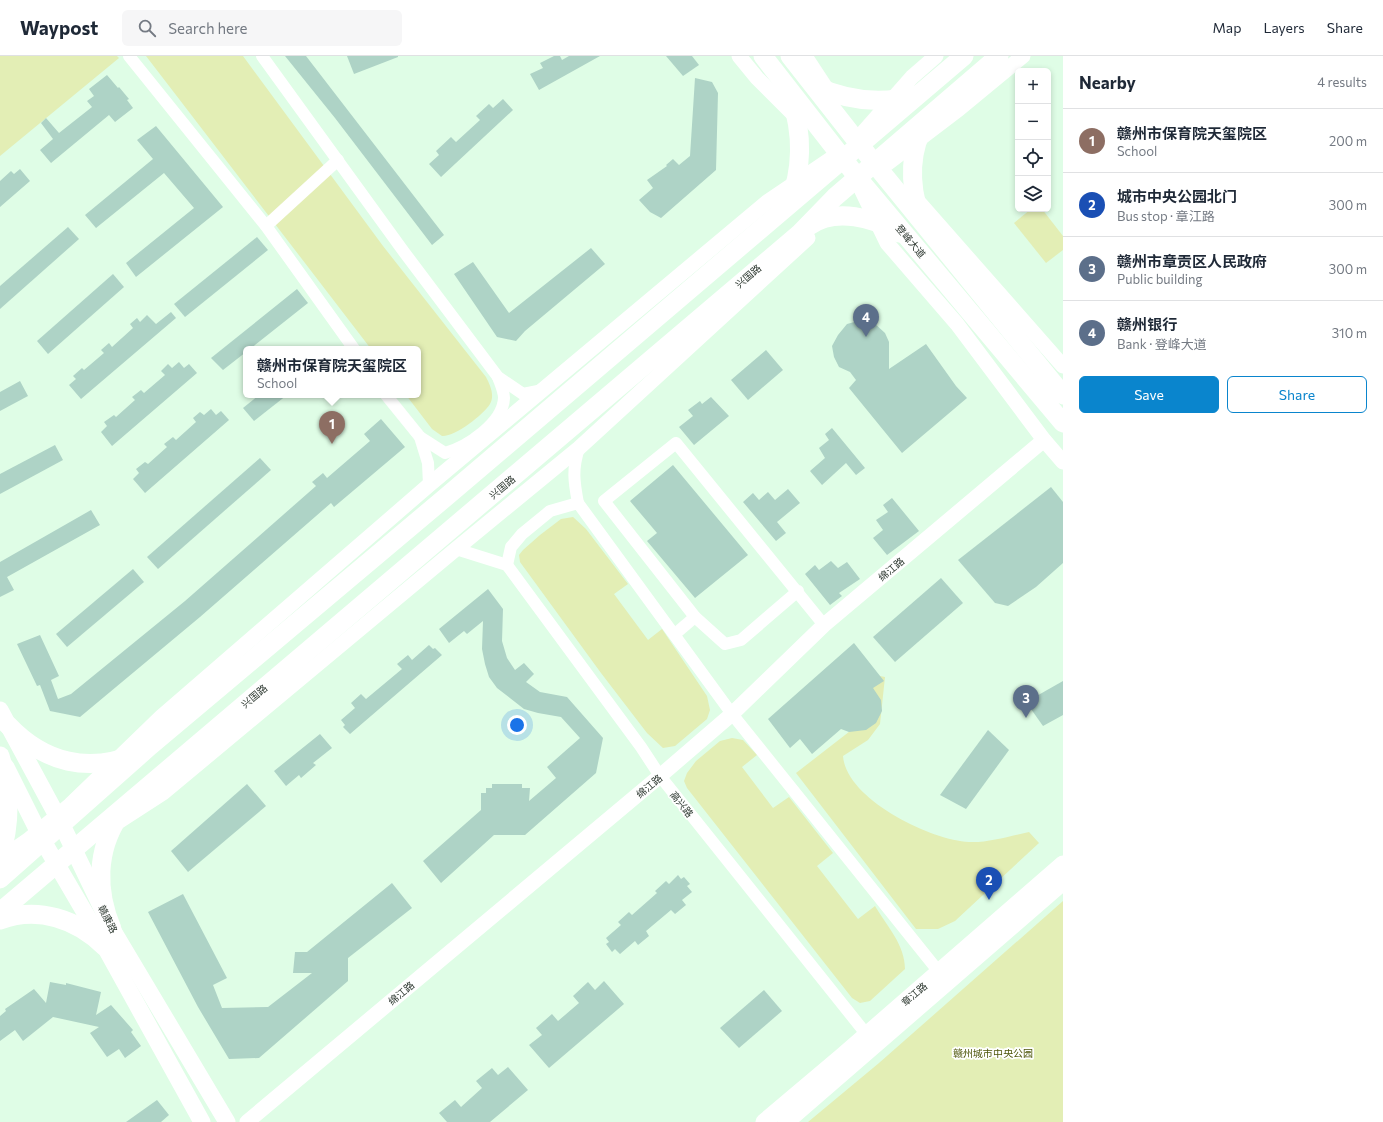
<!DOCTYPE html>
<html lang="en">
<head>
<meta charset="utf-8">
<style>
	:root { --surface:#fff; --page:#f6f6f7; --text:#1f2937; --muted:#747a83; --line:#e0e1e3; --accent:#0a85cd }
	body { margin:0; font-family:Commissioner,"Noto Sans SC",sans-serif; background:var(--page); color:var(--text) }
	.controls { position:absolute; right:12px; top:12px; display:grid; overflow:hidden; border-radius:6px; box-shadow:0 2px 6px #0003 }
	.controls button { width:36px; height:36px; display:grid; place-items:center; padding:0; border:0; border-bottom:1px solid var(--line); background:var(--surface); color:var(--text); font:20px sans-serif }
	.you { position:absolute; left:517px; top:669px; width:14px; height:14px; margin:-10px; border:3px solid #fff; border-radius:50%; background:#1a73e8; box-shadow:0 0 0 6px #1a73e833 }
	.badge { display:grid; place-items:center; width:26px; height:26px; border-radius:50%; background:var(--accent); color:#fff; font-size:13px; font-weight:700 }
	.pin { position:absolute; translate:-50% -33px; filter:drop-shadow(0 1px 2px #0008) }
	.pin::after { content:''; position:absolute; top:21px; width:14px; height:12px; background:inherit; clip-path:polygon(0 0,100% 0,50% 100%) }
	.popup { position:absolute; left:243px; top:290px; width:178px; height:52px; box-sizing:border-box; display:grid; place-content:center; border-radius:6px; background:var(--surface); filter:drop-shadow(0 1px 3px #0005); font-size:13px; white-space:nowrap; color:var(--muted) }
	.popup b { font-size:15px; color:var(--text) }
	.popup::after { content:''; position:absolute; left:50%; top:100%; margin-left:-8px; border:8px solid transparent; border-top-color:var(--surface) }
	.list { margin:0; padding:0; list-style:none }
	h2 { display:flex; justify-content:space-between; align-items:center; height:52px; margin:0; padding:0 16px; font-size:17px }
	h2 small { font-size:13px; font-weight:400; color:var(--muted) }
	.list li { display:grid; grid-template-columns:26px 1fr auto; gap:12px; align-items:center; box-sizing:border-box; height:64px; padding:0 16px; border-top:1px solid var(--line) }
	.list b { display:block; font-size:15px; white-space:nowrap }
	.list p { margin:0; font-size:13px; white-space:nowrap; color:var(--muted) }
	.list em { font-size:13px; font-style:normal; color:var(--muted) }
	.actions { display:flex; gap:8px; padding:12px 16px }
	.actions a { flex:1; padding:9px 0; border:1px solid var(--accent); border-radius:6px; text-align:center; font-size:14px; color:var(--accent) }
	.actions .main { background:var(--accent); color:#fff }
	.icon { flex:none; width:22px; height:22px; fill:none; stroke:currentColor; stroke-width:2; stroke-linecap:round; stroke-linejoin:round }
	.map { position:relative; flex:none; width:1063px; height:1066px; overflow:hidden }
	header { display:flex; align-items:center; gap:24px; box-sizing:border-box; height:56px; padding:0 20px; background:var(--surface); border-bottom:1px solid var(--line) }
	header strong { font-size:19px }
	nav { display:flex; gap:22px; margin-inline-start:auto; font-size:14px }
	.search { width:280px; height:36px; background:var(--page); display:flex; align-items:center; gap:10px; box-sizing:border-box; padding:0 14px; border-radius:6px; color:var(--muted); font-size:15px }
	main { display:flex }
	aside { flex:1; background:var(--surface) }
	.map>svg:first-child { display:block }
</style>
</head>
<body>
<header>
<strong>Waypost</strong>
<div class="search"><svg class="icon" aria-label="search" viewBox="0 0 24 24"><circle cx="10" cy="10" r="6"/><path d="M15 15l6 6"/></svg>Search here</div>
<nav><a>Map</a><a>Layers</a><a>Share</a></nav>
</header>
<main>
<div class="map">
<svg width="1063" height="1066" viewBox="0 0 1063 1066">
	<rect width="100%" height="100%" fill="#dffde6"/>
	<g fill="#e3eeb5">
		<path d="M0,0H117L119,2L0,100Z"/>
		<path d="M146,0H243L383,190L486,321C490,329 495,339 490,348C483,359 455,381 442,380L432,373L406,339H418V293H371Z"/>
		<path d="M1031,153H1042L1063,180V194L1046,207L1014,167Z"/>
		<path d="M573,461L586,473L628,528L614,538L648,584L662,573L707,640L710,654L707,663L675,690L663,692L647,677L601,617L520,506L519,499L523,494L540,479L561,463Z"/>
		<path d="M875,619L885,621L880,668L868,684L843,700C846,743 930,784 969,786C988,787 1010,780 1029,776L1039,787L955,865L938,873H916L796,717L854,672Z"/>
		<path d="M732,682L743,684L757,699L742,711L773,752L789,741L833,797L817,810L858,863L875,850C887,870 905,889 905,913L870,945L860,947L852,942L687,732L684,725L687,717L696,705L720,685Z"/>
		<path d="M1063,845V1066H808L879,1007Z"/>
	</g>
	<g fill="#aed3c6">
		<path d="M285,0H306L444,179L432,189L335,62Z"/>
		<path d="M347,0H398V1L354,18Z"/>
		<path d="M554,0H560L562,4L569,0H600L539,34L530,18L543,12L540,7Z"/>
		<path d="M666,0H692L699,9L683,20Z"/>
		<path d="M107,19L118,32L119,31L129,43L127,44L133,52L115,66L109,59L51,107L40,94L53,83L41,67L46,62L59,77L92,51L87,45L94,40L89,33Z"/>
		<path d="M695,22L712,26L718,37L716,114L661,162L650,156L639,144L653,132L647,124L667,110L666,109L673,103L679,109L690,100Z"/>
		<path d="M503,43L513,54L441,121L429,108L439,99L436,95L451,81L456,86L480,64L476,60L489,48L493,52Z"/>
		<path d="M156,70L223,151L136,221L126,207L194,152L164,117L96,172L85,159L153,103L137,84Z"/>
		<path d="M20,113L30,125L0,151V125L11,115L14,118Z"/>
		<path d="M68,171L79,183L0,253V230Z"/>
		<path d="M257,181L268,194L185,261L174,248Z"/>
		<path d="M591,192L605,208L525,275L516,285L497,281L454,218L473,206L509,257Z"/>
		<path d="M113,218L124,231L48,298L37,285Z"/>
		<path d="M297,233L308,247L250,293H246V296L223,314L211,302Z"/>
		<path d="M171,256L176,262L81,343L69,329L76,323L73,320L82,312L84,314L104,297L101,294L109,287L112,291L133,272L130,268L137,262L140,266L147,259L156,268Z"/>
		<path d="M858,265L874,267L885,277L889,286V313L926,288L956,330L967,342L902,397L849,332L856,324L850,316L839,311L834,301L832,290L838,279L847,268Z"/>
		<path d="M766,294L783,314L748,344L731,324Z"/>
		<path d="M179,306L184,312L189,308L197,317L112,390L101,376L107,370L104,366L114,359L116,361L135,344L132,341L141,334L144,337L165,319L161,315L168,308L172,312Z"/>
		<path d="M20,325L28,340L0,355V336Z"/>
		<path d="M259,339H287L254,365L243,352Z"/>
		<path d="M711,341L729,360L694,389L679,371L693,360L688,354L700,345L702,348Z"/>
		<path d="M211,353L216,359L221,355L229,364L145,437L133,423L139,417L136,413L145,406L148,408L167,391L164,388L173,381L176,384L196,366L193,362L200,356L204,359Z"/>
		<path d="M381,363L405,391L334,451L331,447L200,561L80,661L50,655L40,629L37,630L17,588L40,579L59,620L51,624L58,643L71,638L185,545L316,430L312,426L323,417L327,422L370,385L364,378Z"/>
		<path d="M832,372L865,412L856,419L846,407L822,429L810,415L825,402L819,392L829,384L825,378Z"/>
		<path d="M55,389L63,404L0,438V418Z"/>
		<path d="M260,402L271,414L158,513L147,501Z"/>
		<path d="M673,409L748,499L695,542L647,485L657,477L630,445Z"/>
		<path d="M1051,431L1063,446V507L1036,531L1008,550L995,547L958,504Z"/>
		<path d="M788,433L800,447L777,466L786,477L776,485L743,446L753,437L759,444L768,436L775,444Z"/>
		<path d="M892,442L919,475L887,499L873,482L883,474L876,464L888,456L883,449Z"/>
		<path d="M91,454L100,469L7,521L14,534L0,541V506Z"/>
		<path d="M831,505L838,512L847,506L860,523L839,537L842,540L830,549L805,518L815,509L819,514Z"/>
		<path d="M133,513L144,526L67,591L56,578Z"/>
		<path d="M941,522L963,547L895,606L873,581Z"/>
		<path d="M488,533L503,553L502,585L507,602L515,614L524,607L534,618L526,626L540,636L567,641L603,682L596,717L525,779H494L441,827L423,805L481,754V737H486V732H492V728H522V732H530L529,745L556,722L547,711L580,682L561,661L538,657L524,653L497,632L489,621L485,608L482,593L483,565L467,578L464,575L449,587L439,573Z"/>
		<path d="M854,587L884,625L873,632L881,644L882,655L876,667L866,674L849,676L841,673L812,698L800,683L790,692L768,663Z"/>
		<path d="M429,589L433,593L435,592L442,599L350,678L343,671L345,669L341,664L355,652L351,647L361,638L366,643L402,613L397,608L408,599L412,604Z"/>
		<path d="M1063,625V659L1043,670L1026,646Z"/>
		<path d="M988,674L1009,694L966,753L940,739Z"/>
		<path d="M320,678L332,692L313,707L316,709L301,722L299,719L286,730L274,715Z"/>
		<path d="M247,728L266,750L188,816L171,795Z"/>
		<path d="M678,819L681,823L684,821L690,828L687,830L692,836L682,844L686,849L675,858L671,854L646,875L649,880L638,889L635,885L620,898L615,893L612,896L606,888L609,886L606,882L621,869L618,866L629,856L632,859L657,837L655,835L666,825L669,828Z"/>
		<path d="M392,827L412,852L348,902V925L259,1002L229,1003L198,951L148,856L183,838L227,922L213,929L222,952L268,951L312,917H293L295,896H307Z"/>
		<path d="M604,925L624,948L549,1012L529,989L542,979L536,972L552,958L558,965L579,947L573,940L588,926L595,934Z"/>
		<path d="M50,926L66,929V927L101,936L96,959L111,949L133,974L131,976L141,990L125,1002L119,993L107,1001L90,977L99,971L53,961L23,985L15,974L0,985V960L6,955L5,953L34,933L46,947Z"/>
		<path d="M764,934L782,955L739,992L720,972Z"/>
		<path d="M508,1011L528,1034L490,1066H447L439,1057L455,1044L461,1051L482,1032L476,1025L492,1012L498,1019Z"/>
		<path d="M157,1044L169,1059L161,1066H126Z"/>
	</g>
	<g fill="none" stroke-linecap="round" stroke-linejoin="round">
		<g stroke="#fff" stroke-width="12">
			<path d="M129,0L266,170L354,293"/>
			<path d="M262,0L404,196L498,321L523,338L543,334"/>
			<path d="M266,170L338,104"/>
			<path d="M386,339L420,381L428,407L429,429"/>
			<path d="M420,381L445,397C467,391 503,367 504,342C504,335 500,327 498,321"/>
			<path d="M578,447C574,426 572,413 579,392"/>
			<path d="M456,493L507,509"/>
			<path d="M507,509L511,491L522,478L550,455L578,447L732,658L939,916"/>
			<path d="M507,509L641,691L660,720L867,979"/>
			<path d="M798,535L741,584L725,588L695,561L604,445L676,387L824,569"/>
			<path d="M675,578L695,561"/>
		</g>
		<g stroke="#fff" stroke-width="15">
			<path d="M739,0L757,22L797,62"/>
			<path d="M805,0L830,38"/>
			<path d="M859,81L912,21L936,0"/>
			<path d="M888,107L959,53L1023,0"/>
			<path d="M861,133L887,187L957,268L1044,384L1063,406"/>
			<path d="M916,143L1063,310"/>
			<path d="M112,770L163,737L456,493L579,392L808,182"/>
			<path d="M0,803L28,784L70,749L161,661L429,429L767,146L835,100"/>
			<path d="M247,1066L660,720L732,658L824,569L1044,384"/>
		</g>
		<g stroke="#fff" stroke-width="17">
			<path d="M0,654L62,769L112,873L227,1066"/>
			<path d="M6,711L43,785L105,891L202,1066"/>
			<path d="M764,1066L841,1001L1063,808"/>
			<path d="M786,1066L1063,826"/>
		</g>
		<g stroke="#fff" stroke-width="19">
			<path d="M763,0L862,127L1063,367"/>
			<path d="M790,0L874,107L1063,339"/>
			<path d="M815,30C848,45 881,49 917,39"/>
			<path d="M789,148C803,112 803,78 791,42"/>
			<path d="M920,159C909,128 909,93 927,65"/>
			<path d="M809,170C835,151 875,162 899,177"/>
			<path d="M8,669C44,707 89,718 138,697"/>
			<path d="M0,700C11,735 11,767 0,802"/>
			<path d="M0,823L150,690L446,441L964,0"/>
			<path d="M0,856L799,178L835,141L999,0"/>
			<path d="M0,864C38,850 77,863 105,891"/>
			<path d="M112,873C96,835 96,795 119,760"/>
		</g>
	</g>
	<g text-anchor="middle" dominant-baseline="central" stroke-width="3.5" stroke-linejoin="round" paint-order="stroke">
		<g font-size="10" fill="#2c372f" stroke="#fff">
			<text transform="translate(911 185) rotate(50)">登峰大道</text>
			<text transform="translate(748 220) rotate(-41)">兴国路</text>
			<text transform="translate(502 431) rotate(-40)">兴国路</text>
			<text transform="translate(891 513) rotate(-40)">绵江路</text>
			<text transform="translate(254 640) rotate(-40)">兴国路</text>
			<text transform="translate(649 730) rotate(-40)">绵江路</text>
			<text transform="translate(682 748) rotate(52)">高兴路</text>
			<text transform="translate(108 863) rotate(63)">赣康路</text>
			<text transform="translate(401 937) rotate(-40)">绵江路</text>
			<text transform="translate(914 938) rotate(-41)">章江路</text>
		</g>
		<g font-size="10" fill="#4d5509" stroke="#fff">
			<text x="993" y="997">赣州城市中央公园</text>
		</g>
	</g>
</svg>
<div class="controls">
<button>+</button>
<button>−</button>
<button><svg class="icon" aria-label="locate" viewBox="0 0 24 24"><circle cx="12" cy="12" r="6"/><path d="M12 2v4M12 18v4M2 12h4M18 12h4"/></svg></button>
<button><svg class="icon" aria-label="layers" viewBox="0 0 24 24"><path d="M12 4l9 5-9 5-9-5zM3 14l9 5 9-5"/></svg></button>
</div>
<div class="you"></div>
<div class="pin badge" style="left:332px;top:388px;background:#8d6e63">1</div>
<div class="popup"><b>赣州市保育院天玺院区</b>School</div>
<div class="pin badge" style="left:989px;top:844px;background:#1a4fb4">2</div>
<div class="pin badge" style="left:1026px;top:662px;background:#5c6f8a">3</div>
<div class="pin badge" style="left:866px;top:281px;background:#5c6f8a">4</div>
</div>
<aside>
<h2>Nearby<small>4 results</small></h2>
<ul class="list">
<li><span class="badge" style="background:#8d6e63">1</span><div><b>赣州市保育院天玺院区</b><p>School</p></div><em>200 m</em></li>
<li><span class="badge" style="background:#1a4fb4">2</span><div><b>城市中央公园北门</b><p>Bus stop · 章江路</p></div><em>300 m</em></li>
<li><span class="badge" style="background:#5c6f8a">3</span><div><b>赣州市章贡区人民政府</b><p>Public building</p></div><em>300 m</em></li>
<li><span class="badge" style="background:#5c6f8a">4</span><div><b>赣州银行</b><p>Bank · 登峰大道</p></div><em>310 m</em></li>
</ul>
<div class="actions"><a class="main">Save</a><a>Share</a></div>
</aside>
</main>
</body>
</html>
